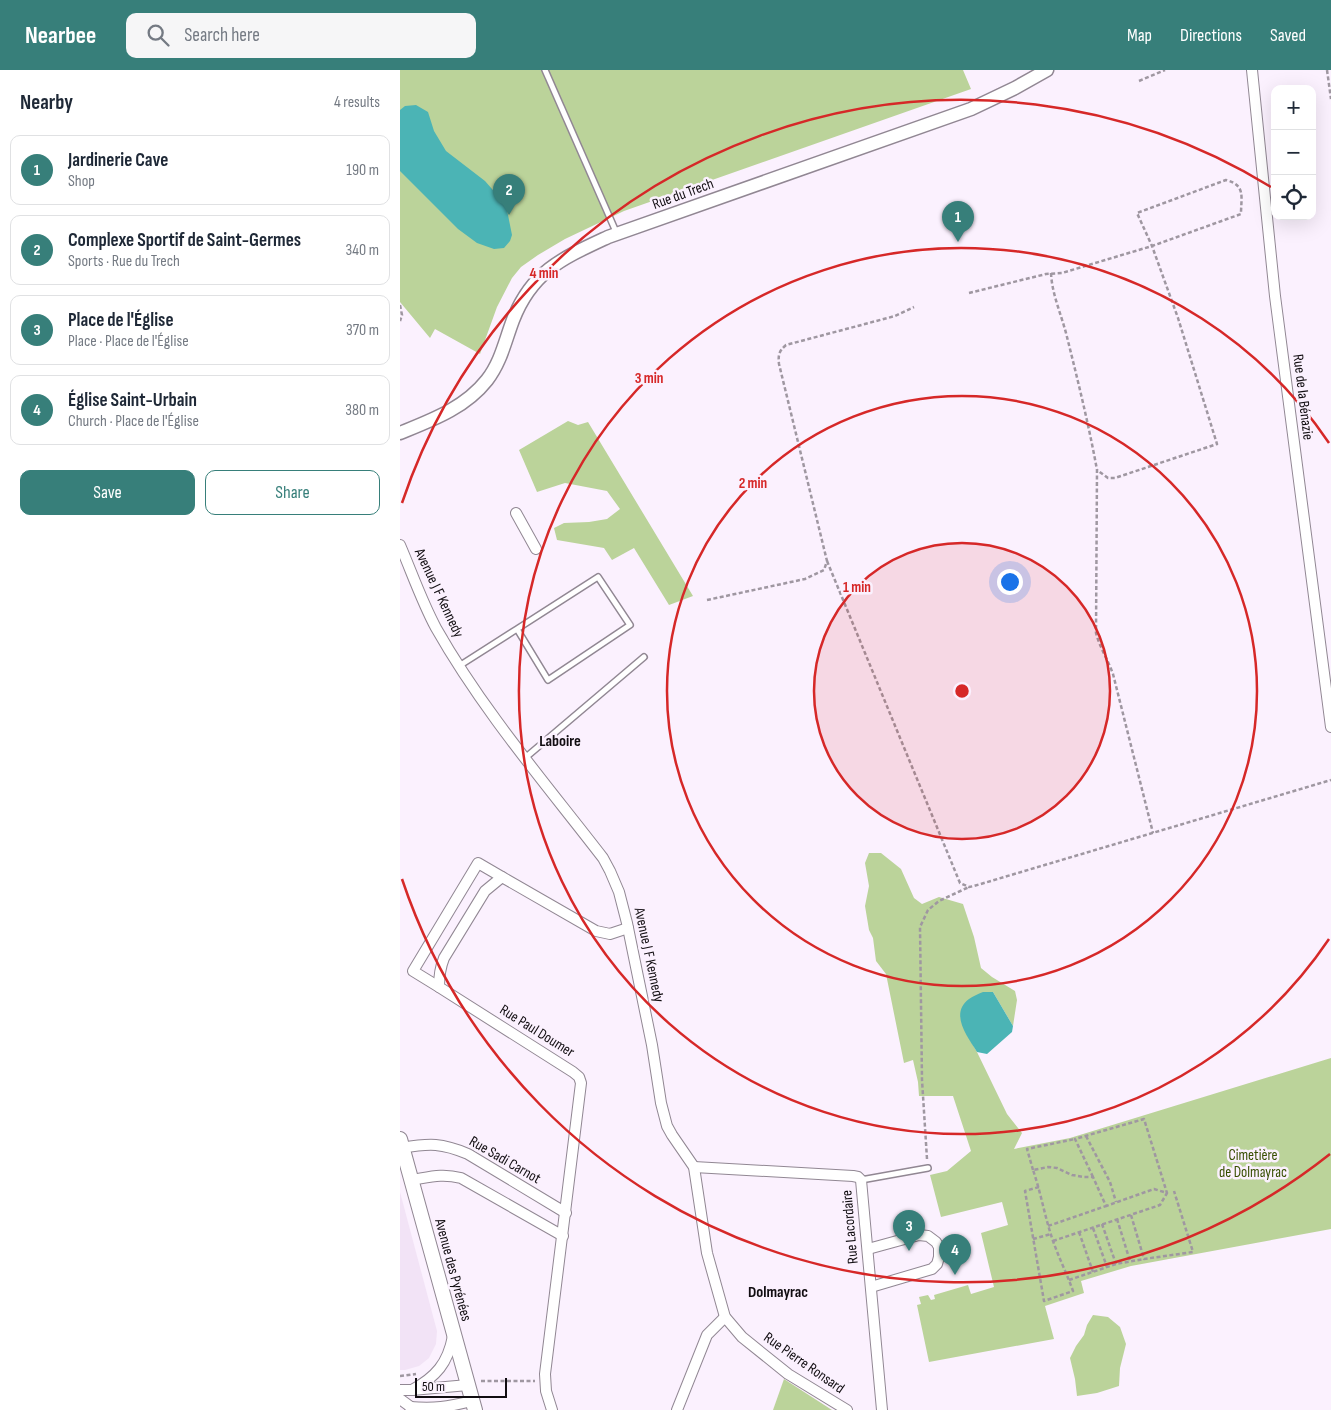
<!DOCTYPE html>
<html lang="en">
<head>
<meta charset="utf-8">
<style>
	:root { --surface:#fff; --page:#f6f6f7; --text:#1f2937; --muted:#747a83; --line:#e0e1e3; --accent:#377f7a }
	body { margin:0; font-family:"Sofia Sans Condensed",sans-serif; background:var(--page); color:var(--text) }
	.controls { position:absolute; right:15px; top:15px; display:grid; overflow:hidden; border-radius:10px; box-shadow:0 5px 20px #0002 }
	.controls button { width:45px; height:45px; display:grid; place-items:center; padding:0; border:0; border-bottom:1px solid var(--line); background:var(--surface); color:var(--text); font:25px sans-serif }
	.scale { position:absolute; left:15px; bottom:12px; width:92px; box-sizing:border-box; padding-left:5px; border:2px solid #110d11; border-top:0; font-size:14px; line-height:18px; white-space:nowrap; color:#110d11; -webkit-text-stroke:4px #fbf1fe; paint-order:stroke }
	.you { position:absolute; left:609px; top:511px; width:18px; height:18px; margin:-12px; border:4px solid #fff; border-radius:50%; background:#1a73e8; box-shadow:0 0 0 8px #1a73e833 }
	.badge { display:grid; place-items:center; width:32px; height:32px; border-radius:50%; background:var(--accent); color:#fff; font-size:16px; font-weight:700 }
	.pin { position:absolute; translate:-50% -41px; filter:drop-shadow(0 1px 2px #0008) }
	.pin::after { content:''; position:absolute; top:26px; width:18px; height:15px; background:inherit; clip-path:polygon(0 0,100% 0,50% 100%) }
	.list { margin:0; padding:0; list-style:none }
	h2 { display:flex; justify-content:space-between; align-items:center; height:65px; margin:0; padding:0 20px; font-size:21px }
	h2 small { font-size:16px; font-weight:400; color:var(--muted) }
	.list li { display:grid; grid-template-columns:32px 1fr auto; gap:15px; align-items:center; box-sizing:border-box; height:70px; margin:0 10px 10px; padding:0 10px; border:1px solid var(--line); border-radius:10px }
	.list b { display:block; font-size:19px; white-space:nowrap }
	.list p { margin:0; font-size:16px; white-space:nowrap; color:var(--muted) }
	.list em { font-size:16px; font-style:normal; color:var(--muted) }
	.actions { display:flex; gap:10px; padding:15px 20px }
	.actions a { flex:1; padding:11px 0; border:1px solid var(--accent); border-radius:10px; text-align:center; font-size:18px; color:var(--accent) }
	.actions .main { background:var(--accent); color:#fff }
	.icon { flex:none; width:28px; height:28px; fill:none; stroke:currentColor; stroke-width:2; stroke-linecap:round; stroke-linejoin:round }
	.map { position:relative; flex:none; width:931px; height:1340px; overflow:hidden }
	header { display:flex; align-items:center; gap:30px; box-sizing:border-box; height:70px; padding:0 25px; background:var(--accent); color:#fff }
	header strong { font-size:24px }
	nav { display:flex; gap:28px; margin-inline-start:auto; font-size:18px }
	.search { width:350px; height:45px; background:var(--page); display:flex; align-items:center; gap:12px; box-sizing:border-box; padding:0 18px; border-radius:10px; color:var(--muted); font-size:19px }
	main { display:flex }
	aside { flex:1; background:var(--surface) }
	.map>svg:first-child { display:block }
</style>
</head>
<body>
<header>
<strong>Nearbee</strong>
<div class="search"><svg class="icon" aria-label="search" viewBox="0 0 24 24"><circle cx="10" cy="10" r="6"/><path d="M15 15l6 6"/></svg>Search here</div>
<nav><a>Map</a><a>Directions</a><a>Saved</a></nav>
</header>
<main>
<aside>
<h2>Nearby<small>4 results</small></h2>
<ul class="list">
<li><span class="badge">1</span><div><b>Jardinerie Cave</b><p>Shop</p></div><em>190 m</em></li>
<li><span class="badge">2</span><div><b>Complexe Sportif de Saint-Germes</b><p>Sports · Rue du Trech</p></div><em>340 m</em></li>
<li><span class="badge">3</span><div><b>Place de l'Église</b><p>Place · Place de l'Église</p></div><em>370 m</em></li>
<li><span class="badge">4</span><div><b>Église Saint-Urbain</b><p>Church · Place de l'Église</p></div><em>380 m</em></li>
</ul>
<div class="actions"><a class="main">Save</a><a>Share</a></div>
</aside>
<div class="map">
<svg width="931" height="1340" viewBox="0 0 931 1340">
	<rect width="100%" height="100%" fill="#fbf1fe"/>
	<path fill="#f2e3f6" d="M0,1122L37,1261L36,1274L29,1288L19,1296L5,1300H0Z"/>
	<g fill="#bbd39a">
		<path d="M0,0H563L571,19L224,141L165,169L138,185L121,197L112,208L97,237L80,284L35,259L30,268L0,232Z"/>
		<path d="M168,351L178,355L188,352L293,526L269,535L234,478L212,490L204,478L157,470L154,458L164,453L189,452L207,449L220,439L207,421L165,413L137,422L119,380Z"/>
		<path d="M469,783H481L501,799L514,828L522,834L539,827L563,834L574,867L581,898L592,907L615,921L617,930L613,956L593,922L566,963L577,982L607,1044L622,1063L614,1079L670,1068L931,988V1159L731,1196L681,1211L684,1223L645,1236L654,1269L529,1292L517,1235L521,1234L519,1227L528,1225L531,1230L535,1229L534,1225L568,1215L571,1224L594,1217L581,1163L608,1155L602,1132L541,1147L530,1105L547,1101L571,1081L553,1026H519L518,1012L513,990L504,993L486,904L476,891L473,868L469,860L465,836L469,816L465,793Z"/>
		<path d="M693,1245L708,1247L720,1257L726,1274L720,1298L719,1316L697,1323L677,1326L675,1309L670,1288L676,1276L684,1265L687,1255Z"/>
		<path d="M384,1309L432,1340H373Z"/>
	</g>
	<g fill="#4bb4b5">
		<path d="M16,35L28,42L34,61L46,81L85,111L106,135L112,165L110,171L104,178L94,179L77,173L58,159L0,101V40L5,36Z"/>
		<path d="M583,922H593L613,956L612,962L587,984L577,982C568,967 549,944 569,929C573,926 578,924 583,922Z"/>
	</g>
	<g fill="none" stroke-linecap="round" stroke-linejoin="round">
		<defs>
			<g id="service">
				<path d="M145,0L217,164"/>
				<path d="M59,596L117,559L148,610L230,555L198,507L117,559"/>
				<path d="M125,688L244,587"/>
				<path d="M461,1110L528,1098"/>
			</g>
			<g id="minor">
				<path d="M852,0L875,226L931,657"/>
				<path d="M116,443L136,479"/>
				<path d="M0,475C12,503 22,532 36,558C83,641 146,714 203,788L210,801L219,822L227,853L252,975L261,1033L267,1056L272,1065L294,1097L307,1183L325,1247L342,1267L388,1304L447,1340"/>
				<path d="M39,917L13,901L78,793L102,807"/>
				<path d="M2,1078C30,1073 42,1073 68,1084L166,1143"/>
				<path d="M294,1097L453,1106L458,1107L461,1110L482,1340"/>
				<path d="M11,1110C30,1107 42,1103 61,1108L163,1166"/>
				<path d="M468,1179L519,1165L528,1166L536,1172L539,1177V1187L537,1194L532,1199L471,1217"/>
				<path d="M0,1320H12L68,1315"/>
				<path d="M12,1320C36,1307 48,1293 53,1266"/>
				<path d="M0,1329L15,1340"/>
				<path d="M10,1337C35,1339 47,1337 72,1331"/>
				<path d="M152,1340L146,1321L145,1304L181,1013L179,1007L173,1002L39,917C39,906 40,898 44,888L85,821L102,807L196,861L210,864L228,858"/>
				<path d="M277,1340L307,1265L325,1247"/>
			</g>
			<path id="tertiary" d="M0,363C32,350 65,338 87,310C101,292 105,271 113,250C132,201 163,188 208,167L571,39L615,18L647,0"/>
			<path id="secondary" d="M0,1069L75,1340"/>
		</defs>
		<use href="#service" stroke="#918793" stroke-width="8"/>
		<use href="#minor" stroke="#918793" stroke-width="12"/>
		<use href="#tertiary" stroke="#918793" stroke-width="15"/>
		<use href="#secondary" stroke="#918793" stroke-width="16"/>
		<g stroke="#9f97a1" stroke-width="2.5" stroke-dasharray="4 2.5" stroke-linecap="butt">
			<path d="M927,0L931,29"/>
			<path d="M739,11L765,0"/>
			<path d="M651,203C652,225 662,246 667,267C678,311 689,356 697,400L696,563C700,578 708,590 713,604L753,763"/>
			<path d="M569,223L646,204L662,203L752,176L841,144C841,127 846,115 826,110L737,143L752,176L778,248L817,374L715,408H708L697,400"/>
			<path d="M0,235L2,245L0,251"/>
			<path d="M427,491L560,813L569,817L574,816L931,710"/>
			<path d="M307,530L405,509L424,500L427,491L379,294C378,285 379,281 386,275L495,246L514,237"/>
			<path d="M686,1066L710,1112L716,1132"/>
			<path d="M527,1089L522,1010L520,857L528,840L539,831L569,817"/>
			<path d="M633,1100L627,1079L675,1069"/>
			<path d="M693,1107L675,1069L744,1049L767,1123"/>
			<path d="M639,1117L625,1121L644,1231L673,1221C667,1204 659,1188 653,1171C645,1148 641,1123 633,1100L648,1097L657,1098L672,1105L684,1107H693L706,1136L648,1156"/>
			<path d="M731,1145L744,1189L793,1182L774,1121"/>
			<path d="M717,1149L730,1191"/>
			<path d="M702,1154L716,1194"/>
			<path d="M693,1158L707,1197"/>
			<path d="M679,1162L693,1202"/>
			<path d="M633,1169L651,1164"/>
			<path d="M653,1171L760,1135L767,1123L754,1119L706,1136"/>
			<path d="M669,1210L716,1194L744,1189"/>
			<path d="M0,1306L16,1304"/>
			<path d="M81,1311H135"/>
		</g>
		<use href="#service" stroke="#fff" stroke-width="5"/>
		<use href="#minor" stroke="#fff" stroke-width="10"/>
		<use href="#tertiary" stroke="#fff" stroke-width="12"/>
		<use href="#secondary" stroke="#fff" stroke-width="14"/>
	</g>
	<circle cx="562" cy="621" r="148" fill="#d62828" fill-opacity=".12"/>
	<g fill="none" stroke="#d62828" stroke-width="2.5">
		<circle cx="562" cy="621" r="148"/>
		<circle cx="562" cy="621" r="295"/>
		<path d="M929 869A443 443 0 1 1 929 373"/>
		<path d="M930 1084A591 591 0 0 1 2 809M2 433A591 591 0 0 1 871 117"/>
	</g>
	<g text-anchor="middle" dominant-baseline="central" stroke-width="5" stroke-linejoin="round" paint-order="stroke">
		<g font-size="15" fill="#110d11" stroke="#fbf1fe">
			<text transform="translate(283 124) rotate(-20)">Rue du Trech</text>
			<text transform="translate(903 327) rotate(83)">Rue de la Bénazie</text>
			<text transform="translate(39 523) rotate(65)">Avenue J F Kennedy</text>
			<text transform="translate(249 885) rotate(78)">Avenue J F Kennedy</text>
			<text transform="translate(137 961) rotate(32)">Rue Paul Doumer</text>
			<text transform="translate(105 1090) rotate(30)">Rue Sadi Carnot</text>
			<text transform="translate(450 1157) rotate(-95)">Rue Lacordaire</text>
			<text transform="translate(53 1200) rotate(75)">Avenue des Pyrénées</text>
			<text transform="translate(404 1293) rotate(35)">Rue Pierre Ronsard</text>
		</g>
		<g font-size="15" fill="#374e00" stroke="#fbf1fe">
			<text x="853" y="1085">Cimetière<tspan x="853" dy="17">de Dolmayrac</tspan></text>
		</g>
		<g font-size="16" font-weight="bold" fill="#110d11" stroke="#fbf1fe">
			<text x="160" y="671">Laboire</text>
			<text x="378" y="1222">Dolmayrac</text>
		</g>
	</g>
	<circle cx="562" cy="621" r="8" fill="#d62828" stroke="#fbf1fe" stroke-width="2.5"/>
	<g font-size="15" text-anchor="middle" font-weight="bold" fill="#d62828" stroke="#fbf1fe" stroke-width="5" stroke-linejoin="round" paint-order="stroke">
		<text x="144" y="208">4 min</text>
		<text x="249" y="313">3 min</text>
		<text x="353" y="418">2 min</text>
		<text x="457" y="522">1 min</text>
	</g>
</svg>
<div class="controls">
<button>+</button>
<button>−</button>
<button><svg class="icon" aria-label="locate" viewBox="0 0 24 24"><circle cx="12" cy="12" r="6"/><path d="M12 2v4M12 18v4M2 12h4M18 12h4"/></svg></button>
</div>
<div class="scale">50 m</div>
<div class="you"></div>
<div class="pin badge" style="left:558px;top:172px">1</div>
<div class="pin badge" style="left:109px;top:145px">2</div>
<div class="pin badge" style="left:509px;top:1181px">3</div>
<div class="pin badge" style="left:555px;top:1205px">4</div>
</div>
</main>
</body>
</html>
